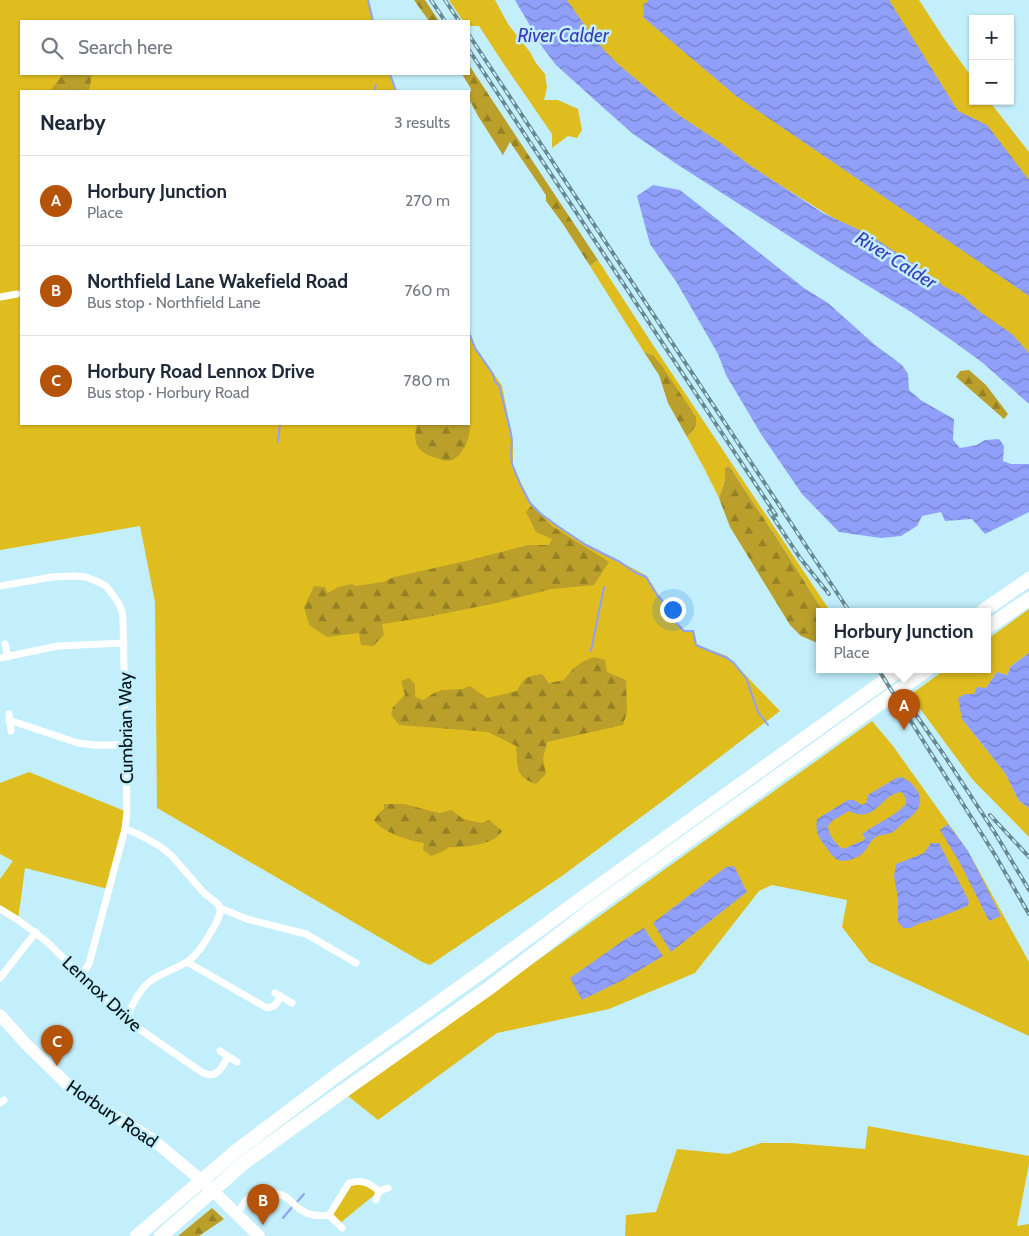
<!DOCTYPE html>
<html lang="en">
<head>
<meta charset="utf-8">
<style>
	:root { --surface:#fff; --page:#f6f6f7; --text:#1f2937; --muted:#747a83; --line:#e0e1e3; --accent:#b45309 }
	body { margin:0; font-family:Cabin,sans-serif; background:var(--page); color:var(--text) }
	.controls { position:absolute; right:15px; top:15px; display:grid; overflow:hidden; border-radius:0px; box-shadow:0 1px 4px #0004 }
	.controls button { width:45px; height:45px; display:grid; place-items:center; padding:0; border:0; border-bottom:1px solid var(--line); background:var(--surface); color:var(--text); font:25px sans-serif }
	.you { position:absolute; left:672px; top:609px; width:18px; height:18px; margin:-12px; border:4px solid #fff; border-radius:50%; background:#1a73e8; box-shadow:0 0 0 8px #1a73e833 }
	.badge { display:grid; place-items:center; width:32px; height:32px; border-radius:50%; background:var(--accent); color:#fff; font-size:16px; font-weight:700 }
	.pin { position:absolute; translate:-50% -41px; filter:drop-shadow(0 1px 2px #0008) }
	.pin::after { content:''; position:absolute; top:26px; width:18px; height:15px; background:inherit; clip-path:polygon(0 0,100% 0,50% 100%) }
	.popup { position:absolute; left:816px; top:608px; width:175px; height:65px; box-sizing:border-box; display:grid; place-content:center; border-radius:0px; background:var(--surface); filter:drop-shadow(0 1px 4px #0005); font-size:16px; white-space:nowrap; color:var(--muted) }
	.popup b { font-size:19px; color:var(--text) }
	.popup::after { content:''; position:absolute; left:50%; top:100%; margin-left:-10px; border:10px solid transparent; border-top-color:var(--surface) }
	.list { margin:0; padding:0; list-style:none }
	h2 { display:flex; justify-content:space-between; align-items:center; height:65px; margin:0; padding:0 20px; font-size:21px }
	h2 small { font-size:16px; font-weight:400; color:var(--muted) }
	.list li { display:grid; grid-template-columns:32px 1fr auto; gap:15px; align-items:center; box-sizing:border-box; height:90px; padding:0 20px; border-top:1px solid var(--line) }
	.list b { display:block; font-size:19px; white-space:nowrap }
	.list p { margin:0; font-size:16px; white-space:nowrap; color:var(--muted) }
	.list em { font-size:16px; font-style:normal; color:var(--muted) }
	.icon { flex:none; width:28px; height:28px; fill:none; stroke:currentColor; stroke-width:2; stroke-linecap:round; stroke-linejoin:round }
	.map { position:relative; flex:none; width:1029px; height:1236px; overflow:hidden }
	.search { position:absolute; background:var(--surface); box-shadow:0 1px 4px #0004; left:20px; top:20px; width:450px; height:55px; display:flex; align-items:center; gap:12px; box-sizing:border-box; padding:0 18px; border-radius:0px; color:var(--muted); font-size:19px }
	.panel { position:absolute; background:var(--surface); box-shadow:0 1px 4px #0004; left:20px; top:90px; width:450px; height:335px; border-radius:0px }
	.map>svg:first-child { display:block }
</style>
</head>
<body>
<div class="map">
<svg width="1029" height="1236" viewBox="0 0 1029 1236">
	<defs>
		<pattern id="forest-firs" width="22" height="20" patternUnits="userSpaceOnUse" patternTransform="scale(1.25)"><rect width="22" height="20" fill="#ba9f2a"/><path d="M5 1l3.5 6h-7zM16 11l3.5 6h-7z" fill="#958023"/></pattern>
		<pattern id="water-waves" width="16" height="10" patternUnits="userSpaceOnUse" patternTransform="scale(1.25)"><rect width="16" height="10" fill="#90a0fa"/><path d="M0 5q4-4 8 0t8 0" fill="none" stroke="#7381c9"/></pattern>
	</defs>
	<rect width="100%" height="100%" fill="#c2effb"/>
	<g fill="#e0bd1e">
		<path d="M0,0H368L373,21H21V74H390L396,91H21V424H469V330L476,348L502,386L513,442V465L522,485L531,503L542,514L575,538L647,576L658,594L668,606L669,614L684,630H694L697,645L727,656L780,711L664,800L562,876L430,965L422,962L157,808L155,602L140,526L0,550Z"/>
		<path d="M449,0H495L508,24L530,52L536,63L545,74L547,87L544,100H558L578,109L582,130L577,138L568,136L552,148V134L501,60L479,26H469V21H463Z"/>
		<path d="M566,0H650L1029,295V354L995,324L944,287L751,167L675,114L630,75L608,55L588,32Z"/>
		<path d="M888,0H919L943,37L973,79V101H989L1029,152V182L956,113Z"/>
		<path d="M598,260L653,345L830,611H823L778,540L729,466L725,468V481L719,498L704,468L687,437L696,426L653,355L644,352L590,266Z"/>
		<path d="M1029,609V653L1011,666L1007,675L997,672L986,688L974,694L962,719L1005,773L1019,801L1029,808V837L972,779L910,695L946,669H988V639Z"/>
		<path d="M872,721L893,746L968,851L1029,962V1036L869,962L842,927L847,900L772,885L759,891L695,973L609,1009L497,1033L378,1120L348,1096Z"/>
		<path d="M29,772L127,812L108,889L25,868L18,920L0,909V879L13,861L0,854V783Z"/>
		<path d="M868,1126L1029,1156V1164L1017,1226L1029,1224V1236H625L626,1215L656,1212L677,1149L728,1154L761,1143H791L865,1149Z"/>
		<path d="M355,1181L379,1191L339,1224L329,1215Z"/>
	</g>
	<g fill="url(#forest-firs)">
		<path d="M414,0H425L439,21H429Z"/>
		<path d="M469,65L598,260L590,266L563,224L546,201V195L510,142L503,155L478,116L469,99L471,89L462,74H469Z"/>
		<path d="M63,74H92L89,91H50Z"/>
		<path d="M644,352L653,355L662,366L696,417V426L687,437L668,403L659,375Z"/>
		<path d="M969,370L986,385L1008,414L1004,419L956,377L960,371Z"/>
		<path d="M469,419C473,432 464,459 448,461C445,461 440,459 437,458C417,453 412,443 417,424H469Z"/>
		<path d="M729,466L778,540L823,611H820V644L801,636L790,625L730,527L719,498L725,481V468Z"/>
		<path d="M531,506L552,526L609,562L594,585L552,589L492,604L422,618L382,624L384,635L373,646L361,645L359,633L327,637L309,625L304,607L314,586L325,587L328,593L338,587L352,584L356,586L383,582L394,577L466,561L528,545H549L552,539L536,532L526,512Z"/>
		<path d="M594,657L605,660L607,672L626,680L627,712L623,725L547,742L543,759L546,774L536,784C514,777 518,765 516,746L488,732L399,725L391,715L393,707L405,695L401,681L409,678L415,684V697L423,700L434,693L442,690L462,689L470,686L487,698L517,691C524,677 527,676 542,674L549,683L564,680C573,668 579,662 594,657Z"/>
		<path d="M384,804H404L439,813L452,810L463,819L482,823L489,820L502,831C502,831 498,837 497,837C487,845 461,848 449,847L442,852L431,856L423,850L424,843C410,841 381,832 374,820L380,812L384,809Z"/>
		<path d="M212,1208L224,1219L199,1236H178Z"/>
	</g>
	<g fill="url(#water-waves)" fill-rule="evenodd">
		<path d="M515,0H567L588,30L605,51L619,65L680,116L718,141L751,166L823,213L868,234L926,272L945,287L963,296L980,312L1012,334L1029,353V404L983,363L950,339L911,312L842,270L675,163L632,133L607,111L556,65L543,48Z"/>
		<path d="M649,0H889L958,111L987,125L1029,180V296L736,96L644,18L643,5Z"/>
		<path d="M653,185L680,190L804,288L828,303L875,345L902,365L908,374L909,390L922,401L954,419L953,440L960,448L977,445L985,440L999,439L1004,446L1003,461L1011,464H1029V512L985,534L972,519L945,521L941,512L922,516L917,526L901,536L881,538L839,532L802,494L761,434L726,375L718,354L677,283L650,244L637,196Z"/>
		<path d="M1029,653V808L1019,801L1005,773L962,719L958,698L965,694H974L977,687L986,688L997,672L1007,675L1011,666Z"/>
		<path d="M901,777C909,780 914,785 918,792C925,806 913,816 903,823C899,826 896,831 891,833C887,835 881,834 876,837C871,840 868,847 864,852C858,858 845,864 836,859C832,856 829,851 826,847C818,837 815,832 817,819L848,800H854L862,805L866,803L868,795L896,778ZM902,792L906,799V804C894,817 877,823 862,834L865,838L863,841C856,842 850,847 843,849C836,845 828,834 828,826L832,821L849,811C876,825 881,793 902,792Z"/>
		<path d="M948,824L968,851L1001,916L989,921L961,865L940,830Z"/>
		<path d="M931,843H939L969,901L968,906L935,919L918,924L911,928H903L898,922V899L894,876L896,864L924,853Z"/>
		<path d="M734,866L747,892L671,952L653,923L726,867Z"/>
		<path d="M644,928L663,956L623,980L582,1000L570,978L627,938Z"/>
	</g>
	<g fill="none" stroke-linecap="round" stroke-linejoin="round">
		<g stroke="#90a0fa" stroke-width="2">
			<path d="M368,0L373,21"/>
			<path d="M390,74L396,91"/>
			<path d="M374,91L376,85"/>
			<path d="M469,333L475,348L493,374L495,382L499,385L510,429L512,440L511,455L512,464L520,484L530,503L541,514L556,525L586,545L620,562L636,573L646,577L657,595L667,606L668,614L684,631H693L696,645L727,658L734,663L746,678L758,712L768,725"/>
			<path d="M278,442L280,424"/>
			<path d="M591,651L604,587"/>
			<path d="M296,1203L304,1194"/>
			<path d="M283,1218L293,1206"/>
		</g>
		<g stroke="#fff" stroke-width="7">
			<path d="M0,297L17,294"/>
			<path d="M0,586L52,577L74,576L86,577L96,581L106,586L118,602L122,611L123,619L127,812L125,829L89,964L81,976"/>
			<path d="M5,644L8,657"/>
			<path d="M0,658L58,646L124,643"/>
			<path d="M9,714L11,731"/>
			<path d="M9,720L78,743L94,745H126"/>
			<path d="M125,829L131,831L140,835L161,847L172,856L204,893L218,904L220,908L247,919L306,934L356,963"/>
			<path d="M0,909L18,920L46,941L125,1019L200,1071C216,1081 221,1069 228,1057"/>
			<path d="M187,962L267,1008L274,1006L281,997"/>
			<path d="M0,978L36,932"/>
			<path d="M275,993L292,1003"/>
			<path d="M125,1019C131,1009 136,995 145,986C156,974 172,971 185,963C198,955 205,942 212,930C216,923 221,916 220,908"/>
			<path d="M220,1051L237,1062"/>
			<path d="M0,1103L4,1100"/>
			<path d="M376,1200L379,1191L388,1188"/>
			<path d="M237,1213C240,1209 243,1204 246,1200C255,1192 273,1191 284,1196C288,1198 292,1202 296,1206C305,1215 316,1217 329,1215L349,1183C362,1179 369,1183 379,1191"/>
			<path d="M329,1215L342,1228"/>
		</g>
		<path stroke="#fff" stroke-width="12" d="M0,1015L26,1044L70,1087L84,1097L152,1139L208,1186L259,1236"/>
		<g stroke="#fff" stroke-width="14">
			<path d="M983,611L1029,579"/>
			<path d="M988,627L1029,599"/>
			<path d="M137,1236L236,1151L337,1075L487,968L585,896L901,669"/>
			<path d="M161,1236L245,1162L342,1092L492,986L591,910L928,669"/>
		</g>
		<defs>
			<g id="rail">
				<path d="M431,0L445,21"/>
				<path d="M445,0L459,21"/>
				<path d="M469,35L849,611"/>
				<path d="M469,50L776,515"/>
				<path d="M769,511L800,558L829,594"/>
				<path d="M878,669L995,855L1029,914"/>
				<path d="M905,699L944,755L995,833L1029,890"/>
				<path d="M990,815L1029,857"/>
			</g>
		</defs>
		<use href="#rail" stroke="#688891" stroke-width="4"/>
		<use href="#rail" stroke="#c2effb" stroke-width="2" stroke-dasharray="5.5" stroke-linecap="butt"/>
	</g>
	<g text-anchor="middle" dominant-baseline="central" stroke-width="5" stroke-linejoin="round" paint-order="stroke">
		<g font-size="18" fill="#001015" stroke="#c2effb">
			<text transform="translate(126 728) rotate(-91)">Cumbrian Way</text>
			<text transform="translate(102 994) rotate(43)">Lennox Drive</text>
			<text transform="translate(112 1114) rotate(34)">Horbury Road</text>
		</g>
		<g font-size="19" font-style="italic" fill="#3b3bbb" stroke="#c2effb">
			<text x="563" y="35">River Calder</text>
			<text transform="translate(896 260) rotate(32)">River Calder</text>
		</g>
	</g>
</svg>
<div class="controls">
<button>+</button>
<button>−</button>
</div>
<div class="you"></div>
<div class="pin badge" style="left:904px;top:730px">A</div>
<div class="popup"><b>Horbury Junction</b>Place</div>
<div class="pin badge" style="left:263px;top:1225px">B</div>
<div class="pin badge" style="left:57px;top:1066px">C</div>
<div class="search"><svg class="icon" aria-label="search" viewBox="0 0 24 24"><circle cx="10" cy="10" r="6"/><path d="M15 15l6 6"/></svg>Search here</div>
<section class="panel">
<h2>Nearby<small>3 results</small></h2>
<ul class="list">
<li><span class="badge">A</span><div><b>Horbury Junction</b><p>Place</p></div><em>270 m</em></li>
<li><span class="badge">B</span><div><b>Northfield Lane Wakefield Road</b><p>Bus stop · Northfield Lane</p></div><em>760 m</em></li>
<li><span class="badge">C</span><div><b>Horbury Road Lennox Drive</b><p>Bus stop · Horbury Road</p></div><em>780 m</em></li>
</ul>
</section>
</div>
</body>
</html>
